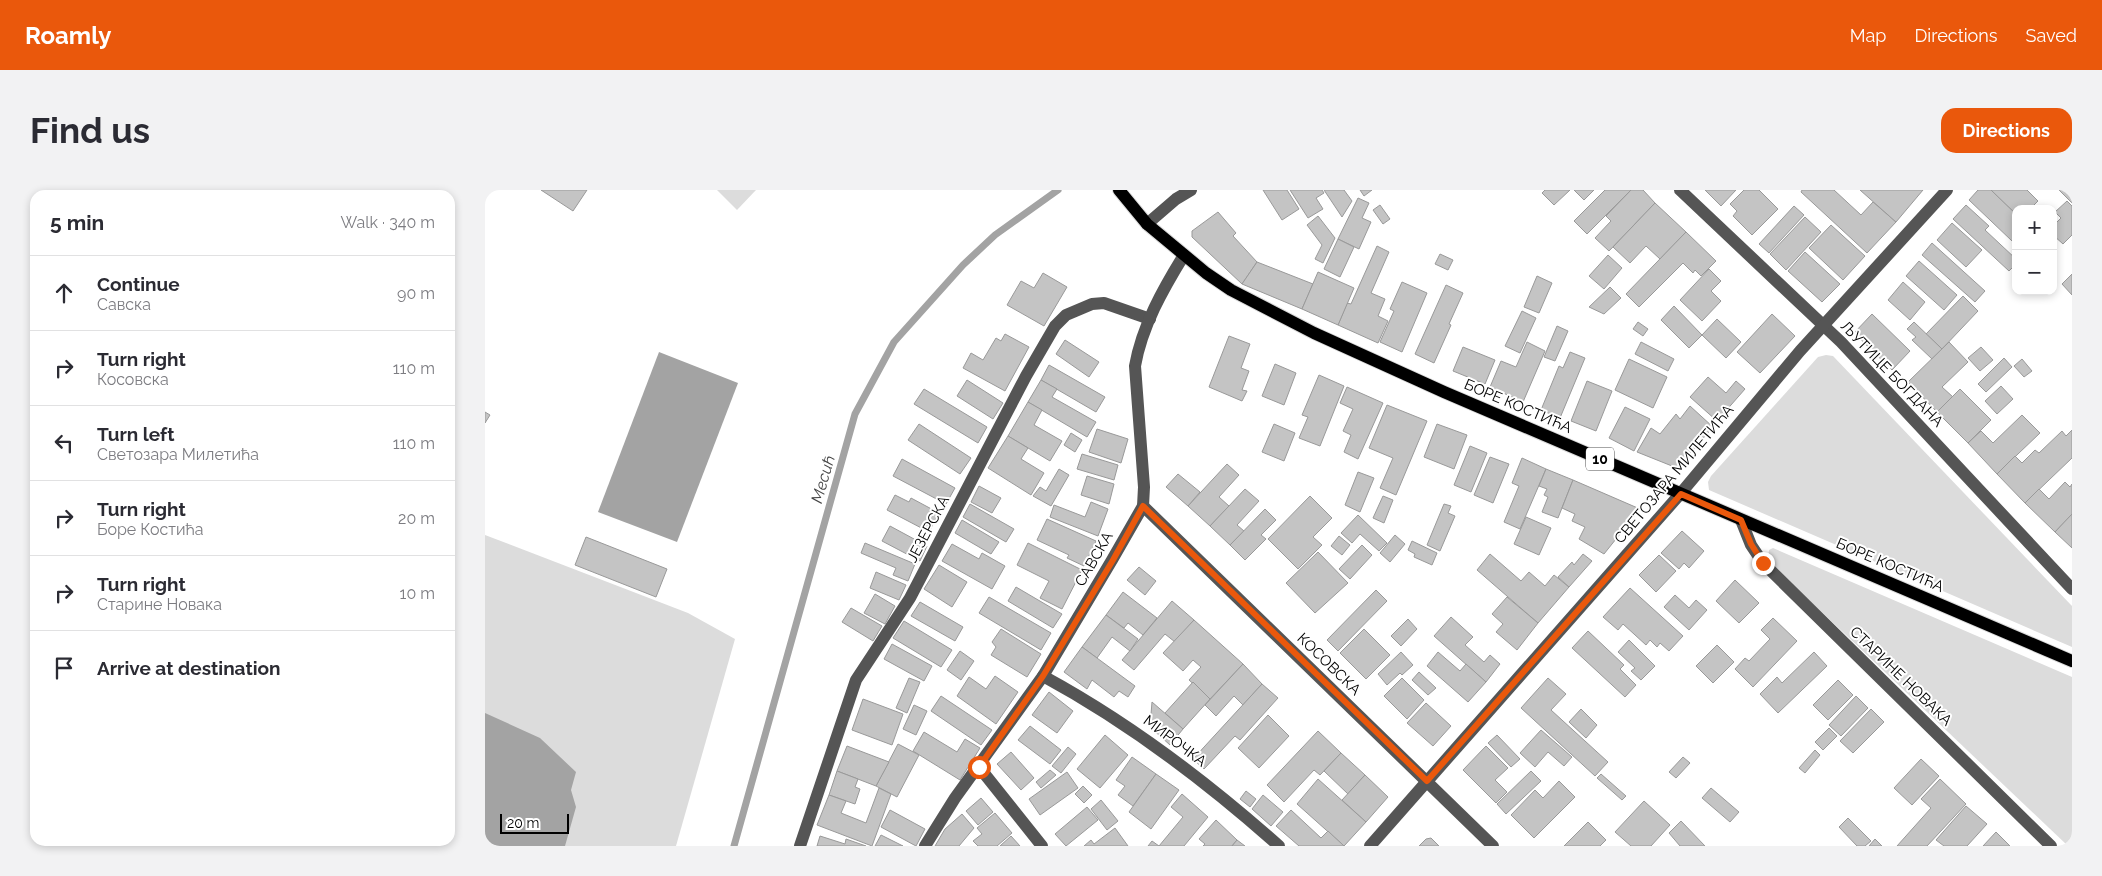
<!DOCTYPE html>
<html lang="en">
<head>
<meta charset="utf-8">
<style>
	:root { --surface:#fff; --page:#f2f2f3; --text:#2b2b33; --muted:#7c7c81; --line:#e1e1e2; --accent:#ea580c }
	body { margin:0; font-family:Raleway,sans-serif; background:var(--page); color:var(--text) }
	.controls { position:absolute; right:15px; top:15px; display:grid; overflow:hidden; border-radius:10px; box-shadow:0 2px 8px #0003 }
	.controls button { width:45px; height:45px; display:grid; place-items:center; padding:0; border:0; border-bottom:1px solid var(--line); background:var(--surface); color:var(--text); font:25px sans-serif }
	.scale { position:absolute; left:15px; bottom:12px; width:69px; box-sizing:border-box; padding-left:5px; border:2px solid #000; border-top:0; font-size:14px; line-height:18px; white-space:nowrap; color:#000; -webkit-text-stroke:4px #fff; paint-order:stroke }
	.stop { position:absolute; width:15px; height:15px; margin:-11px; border:4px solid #ea580c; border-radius:50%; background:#fff }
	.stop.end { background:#ea580c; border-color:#fff; box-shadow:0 1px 5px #0008 }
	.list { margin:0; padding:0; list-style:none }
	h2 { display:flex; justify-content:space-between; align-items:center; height:65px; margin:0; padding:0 20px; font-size:21px }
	h2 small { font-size:16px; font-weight:400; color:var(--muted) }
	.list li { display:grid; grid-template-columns:32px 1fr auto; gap:15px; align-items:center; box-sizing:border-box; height:75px; padding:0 20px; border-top:1px solid var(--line) }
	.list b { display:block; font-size:19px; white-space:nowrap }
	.list p { margin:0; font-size:16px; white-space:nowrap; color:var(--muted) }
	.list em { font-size:16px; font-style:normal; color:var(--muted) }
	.icon { flex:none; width:28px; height:28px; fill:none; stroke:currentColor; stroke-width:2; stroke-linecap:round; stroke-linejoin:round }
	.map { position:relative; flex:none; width:1587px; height:656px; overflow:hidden; border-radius:15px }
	header { display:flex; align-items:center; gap:30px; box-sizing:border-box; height:70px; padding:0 25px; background:var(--accent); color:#fff }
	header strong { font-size:24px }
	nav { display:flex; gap:28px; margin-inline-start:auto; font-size:18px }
	.intro { display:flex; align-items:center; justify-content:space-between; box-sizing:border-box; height:120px; padding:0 30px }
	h1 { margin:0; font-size:35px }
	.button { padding:12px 22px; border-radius:15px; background:var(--accent); color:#fff; font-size:18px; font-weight:700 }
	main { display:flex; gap:30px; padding:0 30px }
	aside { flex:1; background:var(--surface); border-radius:15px; box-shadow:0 2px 8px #0003 }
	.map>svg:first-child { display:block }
</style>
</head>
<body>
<header>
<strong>Roamly</strong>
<nav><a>Map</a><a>Directions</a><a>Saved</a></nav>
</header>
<div class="intro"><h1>Find us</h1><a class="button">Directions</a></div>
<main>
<aside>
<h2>5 min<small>Walk · 340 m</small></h2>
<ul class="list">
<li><svg class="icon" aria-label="ahead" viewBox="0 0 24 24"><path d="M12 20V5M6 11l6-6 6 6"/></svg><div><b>Continue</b><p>Савска</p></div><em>90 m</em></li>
<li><svg class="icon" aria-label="right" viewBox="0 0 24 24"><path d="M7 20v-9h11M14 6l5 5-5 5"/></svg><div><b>Turn right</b><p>Косовска</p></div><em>110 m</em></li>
<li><svg class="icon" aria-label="left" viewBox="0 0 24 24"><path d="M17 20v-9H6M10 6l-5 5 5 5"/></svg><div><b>Turn left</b><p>Светозара Милетића</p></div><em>110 m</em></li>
<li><svg class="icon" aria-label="right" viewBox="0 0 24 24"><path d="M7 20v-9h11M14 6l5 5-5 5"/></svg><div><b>Turn right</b><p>Боре Костића</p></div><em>20 m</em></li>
<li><svg class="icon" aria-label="right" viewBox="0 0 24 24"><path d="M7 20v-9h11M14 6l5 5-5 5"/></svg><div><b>Turn right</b><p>Старине Новака</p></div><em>10 m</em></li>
<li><svg class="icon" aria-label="arrive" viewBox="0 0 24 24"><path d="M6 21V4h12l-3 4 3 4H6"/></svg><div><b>Arrive at destination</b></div></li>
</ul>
</aside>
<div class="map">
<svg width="1587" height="656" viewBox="0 0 1587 656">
	<rect width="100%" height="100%" fill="#fff"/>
	<g fill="#dcdcdc">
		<path d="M232,0H271L252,20Z"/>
		<path d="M1341,165L1348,166L1587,416V457L1224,300L1223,292L1226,286L1333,167Z"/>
		<path d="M0,345L203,423L250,449L191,656H0Z"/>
		<path d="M1288,358L1587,487V656H1583L1283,371L1284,360Z"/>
	</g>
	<g fill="#a3a3a3">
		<path d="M174,162L253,193L192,352L113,322Z"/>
		<path d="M0,523L55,548L91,582L86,600L91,617L80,656H0Z"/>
	</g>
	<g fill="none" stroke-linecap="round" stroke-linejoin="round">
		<path stroke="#a3a3a3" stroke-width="7" d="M249,656L370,224L409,152L478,75L510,45L573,0"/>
	</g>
	<g fill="#c4c4c4" stroke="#999">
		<path d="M56,0H102L88,21Z"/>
		<path d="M778,0H802L814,19L797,30Z"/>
		<path d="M805,0H837L839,3L831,8L838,19L823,28Z"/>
		<path d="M839,0H859L867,11L857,27Z"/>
		<path d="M875,0H887L879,6Z"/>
		<path d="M1060,0H1085L1069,15L1057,3Z"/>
		<path d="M1089,0H1109L1099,10Z"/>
		<path d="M1120,0H1146L1102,44L1089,31Z"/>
		<path d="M1146,0H1158L1170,13L1124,61L1110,48L1126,31L1121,26Z"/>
		<path d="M1220,0H1251L1236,16Z"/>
		<path d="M1259,0H1274L1293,19L1267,45L1248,26L1252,21L1245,14Z"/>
		<path d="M1317,0H1349L1376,25L1388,12L1411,32L1382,63L1316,2Z"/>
		<path d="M1375,0H1438L1411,32Z"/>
		<path d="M1493,0H1506L1531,24V48L1527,51L1484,10Z"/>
		<path d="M1506,0H1542L1553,11L1545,19H1531V24Z"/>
		<path d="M1574,0H1587V13Z"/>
		<path d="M873,8L884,13L877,28L886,32L874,59L853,49Z"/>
		<path d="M1582,11L1587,16V45L1578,54L1568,45V36L1576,28L1570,22Z"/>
		<path d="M1170,13L1201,42L1175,69L1161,56L1145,73L1128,57Z"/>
		<path d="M895,15L905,29L898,34L888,20Z"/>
		<path d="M1481,15L1504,36L1500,40L1531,69V74L1524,81L1468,29Z"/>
		<path d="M1309,16L1319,25L1284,63L1274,54Z"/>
		<path d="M733,22L751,43L748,46L772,72L757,94L707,47V41Z"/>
		<path d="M833,26L850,48L838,73L830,69L837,55L822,35Z"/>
		<path d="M1320,27L1336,42L1301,80L1285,64Z"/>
		<path d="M1467,33L1497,60L1481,77L1452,50Z"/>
		<path d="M1346,35L1380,66L1358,90L1324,58Z"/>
		<path d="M1201,42L1231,71L1216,86L1210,80L1208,83L1198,73L1154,117L1141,104Z"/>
		<path d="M853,49L869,57L855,87L839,79Z"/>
		<path d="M1447,53L1500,101L1490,112L1437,65Z"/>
		<path d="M892,56L904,62L886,103L900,109L893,126L903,131L893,153L853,135L862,113L866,114Z"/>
		<path d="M1320,62L1355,94L1337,112L1303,81Z"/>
		<path d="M955,64L968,70L963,80L950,74Z"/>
		<path d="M1123,65L1137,78L1119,99L1104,86Z"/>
		<path d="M1434,71L1472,105L1459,120L1421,86Z"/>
		<path d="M772,72L828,94L817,119L757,94Z"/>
		<path d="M1224,79L1236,91L1226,101L1236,111L1217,131L1195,110Z"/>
		<path d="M833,82L869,98L853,135L817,119Z"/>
		<path d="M558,83L582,97L559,136L522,115L536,91L549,98Z"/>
		<path d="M1587,84V105L1577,94Z"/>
		<path d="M1052,86L1067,93L1054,123L1039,117Z"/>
		<path d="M917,92L942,103L917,162L895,152L909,121L905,119Z"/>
		<path d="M1418,92L1440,112L1425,130L1403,110Z"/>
		<path d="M961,95L978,103L964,134L966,135L949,173L930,164Z"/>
		<path d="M1125,97L1136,108L1119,124L1104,117Z"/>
		<path d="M1478,106L1493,121L1457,159L1441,144Z"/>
		<path d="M1189,116L1217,145L1204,158L1176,130Z"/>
		<path d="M1037,121L1051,128L1035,163L1020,156Z"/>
		<path d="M1287,124L1310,146L1275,183L1252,162Z"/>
		<path d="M1387,124L1425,161L1407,180L1369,143Z"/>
		<path d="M1232,129L1256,152L1241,168L1217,145Z"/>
		<path d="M1153,132L1163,139L1158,146L1148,139Z"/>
		<path d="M1429,132L1457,159L1447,169L1427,150L1431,147L1422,139Z"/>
		<path d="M1072,136L1083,141L1070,171L1059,167Z"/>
		<path d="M520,144L544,157L520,201L478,178L486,163L498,170L511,148L516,151Z"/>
		<path d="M744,146L765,154L756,178L764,181L757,200L762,201L757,211L724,197Z"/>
		<path d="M580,150L614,172L604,187L571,164Z"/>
		<path d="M1042,152L1060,161L1038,212L1005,197L1016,171L1031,177Z"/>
		<path d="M1156,152L1189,169L1183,181L1150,164Z"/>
		<path d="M1464,152L1483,172L1457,197L1468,207L1452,222L1423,192Z"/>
		<path d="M978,157L1010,170L1000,194L968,181Z"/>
		<path d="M1496,157L1508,170L1495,181L1483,168Z"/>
		<path d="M1085,162L1100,168L1075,228L1056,220L1074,176L1078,178Z"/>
		<path d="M1519,168L1527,177L1501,202L1493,194Z"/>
		<path d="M1144,169L1182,187L1168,218L1130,200Z"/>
		<path d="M1537,169L1547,181L1539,187L1529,176Z"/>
		<path d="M790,174L811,183L799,215L777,206Z"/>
		<path d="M564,175L620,207L611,222L556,190Z"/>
		<path d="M834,185L859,196L835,256L814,248L823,227L817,225Z"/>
		<path d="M1223,187L1241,203L1251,191L1260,199L1232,231L1205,207Z"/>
		<path d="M482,190L518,213L508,229L472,206Z"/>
		<path d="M556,190L572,199L567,207L611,232L602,247L543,212Z"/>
		<path d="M1102,191L1127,201L1111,241L1086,231Z"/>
		<path d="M1516,196L1528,209L1512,224L1500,211Z"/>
		<path d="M862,197L898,213L873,269L859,262L866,245L858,241L868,219L855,213Z"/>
		<path d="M439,199L502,237L493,253L429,214Z"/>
		<path d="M1475,199L1506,230L1483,253L1452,222Z"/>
		<path d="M543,212L557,220L549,235L577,251L565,271L523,246Z"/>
		<path d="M902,215L942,231L911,305L895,298L908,268L884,258Z"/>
		<path d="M1205,216L1228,237L1192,278L1152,262L1166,238L1175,244L1191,224L1195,229Z"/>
		<path d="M1140,217L1165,229L1149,261L1124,248Z"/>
		<path d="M0,222L5,225L0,233Z"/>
		<path d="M1537,225L1555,243L1512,284L1483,253L1496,241L1508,253Z"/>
		<path d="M434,234L486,268L475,284L423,250Z"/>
		<path d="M789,234L810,243L799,271L777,262Z"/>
		<path d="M952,234L982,245L969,279L939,267Z"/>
		<path d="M612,239L643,249L636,273L604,262Z"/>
		<path d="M1587,240V268L1540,313L1512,284L1530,266L1537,273L1550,260L1554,263L1577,241L1581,246Z"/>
		<path d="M586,243L597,250L590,262L579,255Z"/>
		<path d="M523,246L543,258L536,269L559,283L546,305L503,278Z"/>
		<path d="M985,256L1002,263L986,302L969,295Z"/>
		<path d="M597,264L633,275L629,290L592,279Z"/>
		<path d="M1005,267L1024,274L1008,313L989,305Z"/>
		<path d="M1037,268L1061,279L1035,339L1019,332L1034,296L1027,293Z"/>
		<path d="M417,269L470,298L461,314L408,286Z"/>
		<path d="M742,274L754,285L734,307L744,316L725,336L703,316Z"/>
		<path d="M574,279L584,285L566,316L548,306L555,297L561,301Z"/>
		<path d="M1061,279L1088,290L1073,328L1057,322L1063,307L1059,305L1062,299L1054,296Z"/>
		<path d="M873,282L889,288L875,322L860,315Z"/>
		<path d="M693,284L715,302L703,316L681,297Z"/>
		<path d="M602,286L629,294L624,314L596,305Z"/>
		<path d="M1088,290L1155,319L1119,364L1094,349L1100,337L1087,331L1090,324L1077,318Z"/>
		<path d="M1580,292L1585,297L1587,294V324L1570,342L1540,313L1554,299L1564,309Z"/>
		<path d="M494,296L516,308L507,323L486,312Z"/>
		<path d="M760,299L774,311L752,335L759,341L745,355L725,336Z"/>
		<path d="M410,305L424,312L426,308L454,323L444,342L402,320Z"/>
		<path d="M825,306L847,328L828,347L837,355L813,379L783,349Z"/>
		<path d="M898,306L908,310L899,333L888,328Z"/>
		<path d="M606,312L623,319L613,346L565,327L569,315L600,327Z"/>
		<path d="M485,314L529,339L521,352L478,327Z"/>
		<path d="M959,314L966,316L963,323L970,326L955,361L942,355Z"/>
		<path d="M780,319L791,330L776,345L781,349L760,370L745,355Z"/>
		<path d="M1587,324V358L1570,342Z"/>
		<path d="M873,325L902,353L894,361L875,344L867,353L856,343Z"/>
		<path d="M1041,327L1066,338L1054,365L1029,354Z"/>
		<path d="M562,329L611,351L599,376L582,368L584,365L552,350Z"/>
		<path d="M477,330L514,352L506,364L470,343Z"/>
		<path d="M405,336L442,356L435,371L397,351Z"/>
		<path d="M1197,341L1219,361L1204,378L1199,373L1194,379L1176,363Z"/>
		<path d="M910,345L920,354L905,372L895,363Z"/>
		<path d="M854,346L865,355L857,365L846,356Z"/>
		<path d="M101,347L182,379L171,407L90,375Z"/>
		<path d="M927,351L952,363L947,375L929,367L930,364L923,360Z"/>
		<path d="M380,353L430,374L423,391L408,385L411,378L376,363Z"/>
		<path d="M543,353L597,380L577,419L555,408L564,391L532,375Z"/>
		<path d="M467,354L494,369L497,363L520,376L507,399L457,371Z"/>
		<path d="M877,355L887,365L865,389L854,379Z"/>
		<path d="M833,362L863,393L830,423L801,393Z"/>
		<path d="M1005,364L1036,391L1044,382L1060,396L1069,385L1084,397L1053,433L992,380Z"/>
		<path d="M1098,364L1107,371L1084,397L1073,387L1087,372L1089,375Z"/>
		<path d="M1174,365L1191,381L1171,402L1154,385Z"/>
		<path d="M454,375L482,392L467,417L439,399Z"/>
		<path d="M654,377L671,391L660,405L642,390Z"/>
		<path d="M391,382L421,395L414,410L385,398Z"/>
		<path d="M1250,390L1274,413L1254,433L1231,411Z"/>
		<path d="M531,397L577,424L568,438L523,411Z"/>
		<path d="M1145,398L1198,446L1184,461L1175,453L1172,457L1165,450L1161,455L1138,434L1133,440L1118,427Z"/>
		<path d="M891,400L902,411L853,461L842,450Z"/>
		<path d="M638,402L672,428L658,445L643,433L639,438L621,425Z"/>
		<path d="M390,404L410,416L400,434L379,423Z"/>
		<path d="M1190,405L1204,418L1211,410L1222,420L1204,440L1179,417Z"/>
		<path d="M504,407L566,443L556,460L494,423Z"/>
		<path d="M1022,407L1053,433L1032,460L1011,442L1018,434L1007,424Z"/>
		<path d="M687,411L709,430L690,452L680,444L649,480L637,470Z"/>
		<path d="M435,412L478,437L470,451L426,426Z"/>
		<path d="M366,418L397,436L388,451L357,432Z"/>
		<path d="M621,425L653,449L645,461L627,447L612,468L597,457Z"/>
		<path d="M966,427L988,447L980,455L999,472L1005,465L1015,474L1001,492L949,446Z"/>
		<path d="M1288,428L1312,451L1268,497L1250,479L1260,468L1264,471L1285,449L1276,440Z"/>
		<path d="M923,429L932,439L916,456L906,446Z"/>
		<path d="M709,430L758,474L725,509L704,490L716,477L708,470L698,481L678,463Z"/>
		<path d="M419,431L467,460L456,477L408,448Z"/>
		<path d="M516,439L556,464L542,487L506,465L511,457L507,452Z"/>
		<path d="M879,439L905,465L881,489L855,463Z"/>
		<path d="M1103,441L1139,475L1135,479L1151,495L1140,507L1087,458Z"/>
		<path d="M1144,450L1170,476L1156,490L1146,481L1150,478L1133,462Z"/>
		<path d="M407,454L447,476L439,491L399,469Z"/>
		<path d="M1232,455L1249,472L1228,493L1211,476Z"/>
		<path d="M597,457L650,496L643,507L634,501L629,507L607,490L602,499L579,482Z"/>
		<path d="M475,461L489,471L476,490L462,480Z"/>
		<path d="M916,462L928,475L917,485L915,483L902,495L893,484Z"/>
		<path d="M953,462L975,481L981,474L1001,492L983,512L942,476Z"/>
		<path d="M1329,462L1342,476L1293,523L1275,504L1292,487L1297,493Z"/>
		<path d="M758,474L777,494L758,515L749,506L731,526L720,515Z"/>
		<path d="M934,482L951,498L943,505L927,490Z"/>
		<path d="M510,486L533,502L511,534L472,506L484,487L501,499Z"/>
		<path d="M424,488L435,492L422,523L411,518Z"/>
		<path d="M917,488L939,510L922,529L899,506Z"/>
		<path d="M1063,488L1081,504L1066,520L1123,572L1110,586L1036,518Z"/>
		<path d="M1353,490L1368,505L1343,530L1328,515Z"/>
		<path d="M708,492L725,509L698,539L680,523Z"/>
		<path d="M777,494L793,508L755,550L750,546L719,579L708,569Z"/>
		<path d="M564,502L588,521L572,543L547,525Z"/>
		<path d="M456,506L507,540L496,555L446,521Z"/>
		<path d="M1371,506L1383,518L1356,546L1344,535Z"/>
		<path d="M378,509L418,524L407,555L367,540Z"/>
		<path d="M667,512L698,539L685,555L665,537Z"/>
		<path d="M941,513L966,536L948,556L922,533Z"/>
		<path d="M429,515L442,521L431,545L418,539Z"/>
		<path d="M1096,519L1112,535L1101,548L1084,532Z"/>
		<path d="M1386,519L1399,532L1368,563L1355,551Z"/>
		<path d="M783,525L804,546L774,578L753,558Z"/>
		<path d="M545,536L576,560L565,574L533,550Z"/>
		<path d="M1344,538L1352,546L1338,560L1330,552Z"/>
		<path d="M1056,540L1087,567L1079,576L1063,562L1050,577L1035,563Z"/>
		<path d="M833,541L856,563L835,585L829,580L799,612L782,595Z"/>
		<path d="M439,542L472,562L480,549L495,558L475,590L428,561Z"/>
		<path d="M620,545L643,565L615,598L592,579Z"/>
		<path d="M1012,545L1035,569L1026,577L1003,553Z"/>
		<path d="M413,554L434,565L412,607L391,596Z"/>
		<path d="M362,556L404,572L391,596L352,581Z"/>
		<path d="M1001,556L1023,578L1010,590L1022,602L1011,613L978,580Z"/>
		<path d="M583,557L591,564L576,583L567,576Z"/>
		<path d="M1330,560L1335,565L1320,583L1314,578Z"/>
		<path d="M526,562L549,588L536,600L512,574Z"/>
		<path d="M856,563L880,585L863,604L839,581Z"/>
		<path d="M647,567L671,584L648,616L633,605L640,596L631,590Z"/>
		<path d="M1198,567L1205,573L1191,588L1184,582Z"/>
		<path d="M1436,569L1454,586L1427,615L1409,598Z"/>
		<path d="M565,580L571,585L556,598L551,592Z"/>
		<path d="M352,581L373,589L370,597L375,599L370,614L344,605Z"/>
		<path d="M1046,581L1056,591L1021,624L1012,614Z"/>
		<path d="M582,582L593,598L555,625L544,609Z"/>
		<path d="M671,584L694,600L666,639L644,622Z"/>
		<path d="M1116,584L1141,606L1137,610L1112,588Z"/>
		<path d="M880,585L903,607L881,632L857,610Z"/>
		<path d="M833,589L881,632L859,656L812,614Z"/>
		<path d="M1455,589L1481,614L1442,656H1412L1446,618L1436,609Z"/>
		<path d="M1074,591L1090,607L1049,648L1026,625L1050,600L1058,608Z"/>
		<path d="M598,596L607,605L599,613L590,604Z"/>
		<path d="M394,598L406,604L387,656L332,635L344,605L361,611L356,623L381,633Z"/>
		<path d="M1226,598L1254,622L1245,632L1217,608Z"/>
		<path d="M761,601L771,609L765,617L755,609Z"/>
		<path d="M697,604L723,627L699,656H663L667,651L674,656L698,627L686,617Z"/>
		<path d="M778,605L798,622L786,636L767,619Z"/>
		<path d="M496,608L508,622L493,635L481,621Z"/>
		<path d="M616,610L633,631L622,640L606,619Z"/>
		<path d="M1159,611L1185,635L1166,656H1146L1130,642Z"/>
		<path d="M1481,616L1502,634L1482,656H1459L1451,650Z"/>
		<path d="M602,617L613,630L581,656L570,644Z"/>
		<path d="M405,620L440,639L431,656L396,637Z"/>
		<path d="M806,620L836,648L843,641L859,656H814L791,636Z"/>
		<path d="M510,623L527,643L512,656H493L488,651L497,644L492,638Z"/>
		<path d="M477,624L489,638L474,656H450L460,639Z"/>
		<path d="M1363,628L1386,651L1380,656H1372L1354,637Z"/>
		<path d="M731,630L752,650L747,656H718L720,654L714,649Z"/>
		<path d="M1196,631L1220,656H1195L1184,643Z"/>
		<path d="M1103,632L1121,650L1115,656H1079Z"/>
		<path d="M630,638L643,656H599L606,650L609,654Z"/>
		<path d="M1511,642L1525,656H1498Z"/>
		<path d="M396,645L418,656H390Z"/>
		<path d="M335,646L360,654L361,649L381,656H332Z"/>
		<path d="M526,646L535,656H515Z"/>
		<path d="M946,648L954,656H934L941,649Z"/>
		<path d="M1390,649L1397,656H1384Z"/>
		<path d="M752,650L760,656H747Z"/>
	</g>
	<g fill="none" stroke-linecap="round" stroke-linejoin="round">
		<defs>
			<path id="major" d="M634,0L662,34L721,83L746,100L829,143L959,202L1587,471"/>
		</defs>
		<use href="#major" stroke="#dbdbdb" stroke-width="14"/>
		<g stroke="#555" stroke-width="12">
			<path d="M1195,0L1356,152L1587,399"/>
			<path d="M662,34L691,9L706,0"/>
			<path d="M658,316L1008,656"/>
			<path d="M1256,330L1266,355L1278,373L1566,656"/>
			<path d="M558,486C643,532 721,591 794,656"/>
			<path d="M494,577L557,656"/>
			<path d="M315,656L371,490L425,408L541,186L570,136L581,125L607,114L619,113L665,129"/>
			<path d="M440,656L470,608L558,486L627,370L658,316L659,297L650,176C657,136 678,99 699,65"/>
			<path d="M885,656L1196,303L1315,161L1462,0"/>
		</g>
		<use href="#major" stroke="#000" stroke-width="12"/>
	</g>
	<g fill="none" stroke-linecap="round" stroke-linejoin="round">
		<path stroke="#ea580c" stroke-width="6" d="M494,577L558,486L628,370L658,316L942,591L1196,304L1256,330L1266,354L1278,373"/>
	</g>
	<g text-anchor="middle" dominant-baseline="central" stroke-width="4" stroke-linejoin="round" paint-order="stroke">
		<rect fill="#fff" stroke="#4c4c4c" stroke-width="1" x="1101" y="257.5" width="28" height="23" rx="4"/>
		<g font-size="14" font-weight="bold" fill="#000">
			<text x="1115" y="269">10</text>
		</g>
		<g font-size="15" fill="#000" stroke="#fff">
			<text transform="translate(1407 184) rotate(46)">ЉУТИЦЕ БОГДАНА</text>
			<text transform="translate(1033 216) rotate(23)">БОРЕ КОСТИЋА</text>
			<text transform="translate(1189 284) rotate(-50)">СВЕТОЗАРА МИЛЕТИЋА</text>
			<text transform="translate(443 339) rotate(-62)">ЈЕЗЕРСКА</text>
			<text transform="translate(609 369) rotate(-60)">САВСКА</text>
			<text transform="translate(1405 375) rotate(23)">БОРЕ КОСТИЋА</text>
			<text transform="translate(844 474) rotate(44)">КОСОВСКА</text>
			<text transform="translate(1416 486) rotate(44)">СТАРИНЕ НОВАКА</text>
			<text transform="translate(690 551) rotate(37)">МИРОЧКА</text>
		</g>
		<g font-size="16" font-style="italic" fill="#444" stroke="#fff">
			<text transform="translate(338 289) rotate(-74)">Месић</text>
		</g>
	</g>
</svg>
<div class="controls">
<button>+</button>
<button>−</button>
</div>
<div class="scale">20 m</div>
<div class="stop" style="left:494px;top:577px"></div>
<div class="stop end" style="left:1278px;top:373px"></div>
</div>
</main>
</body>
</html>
